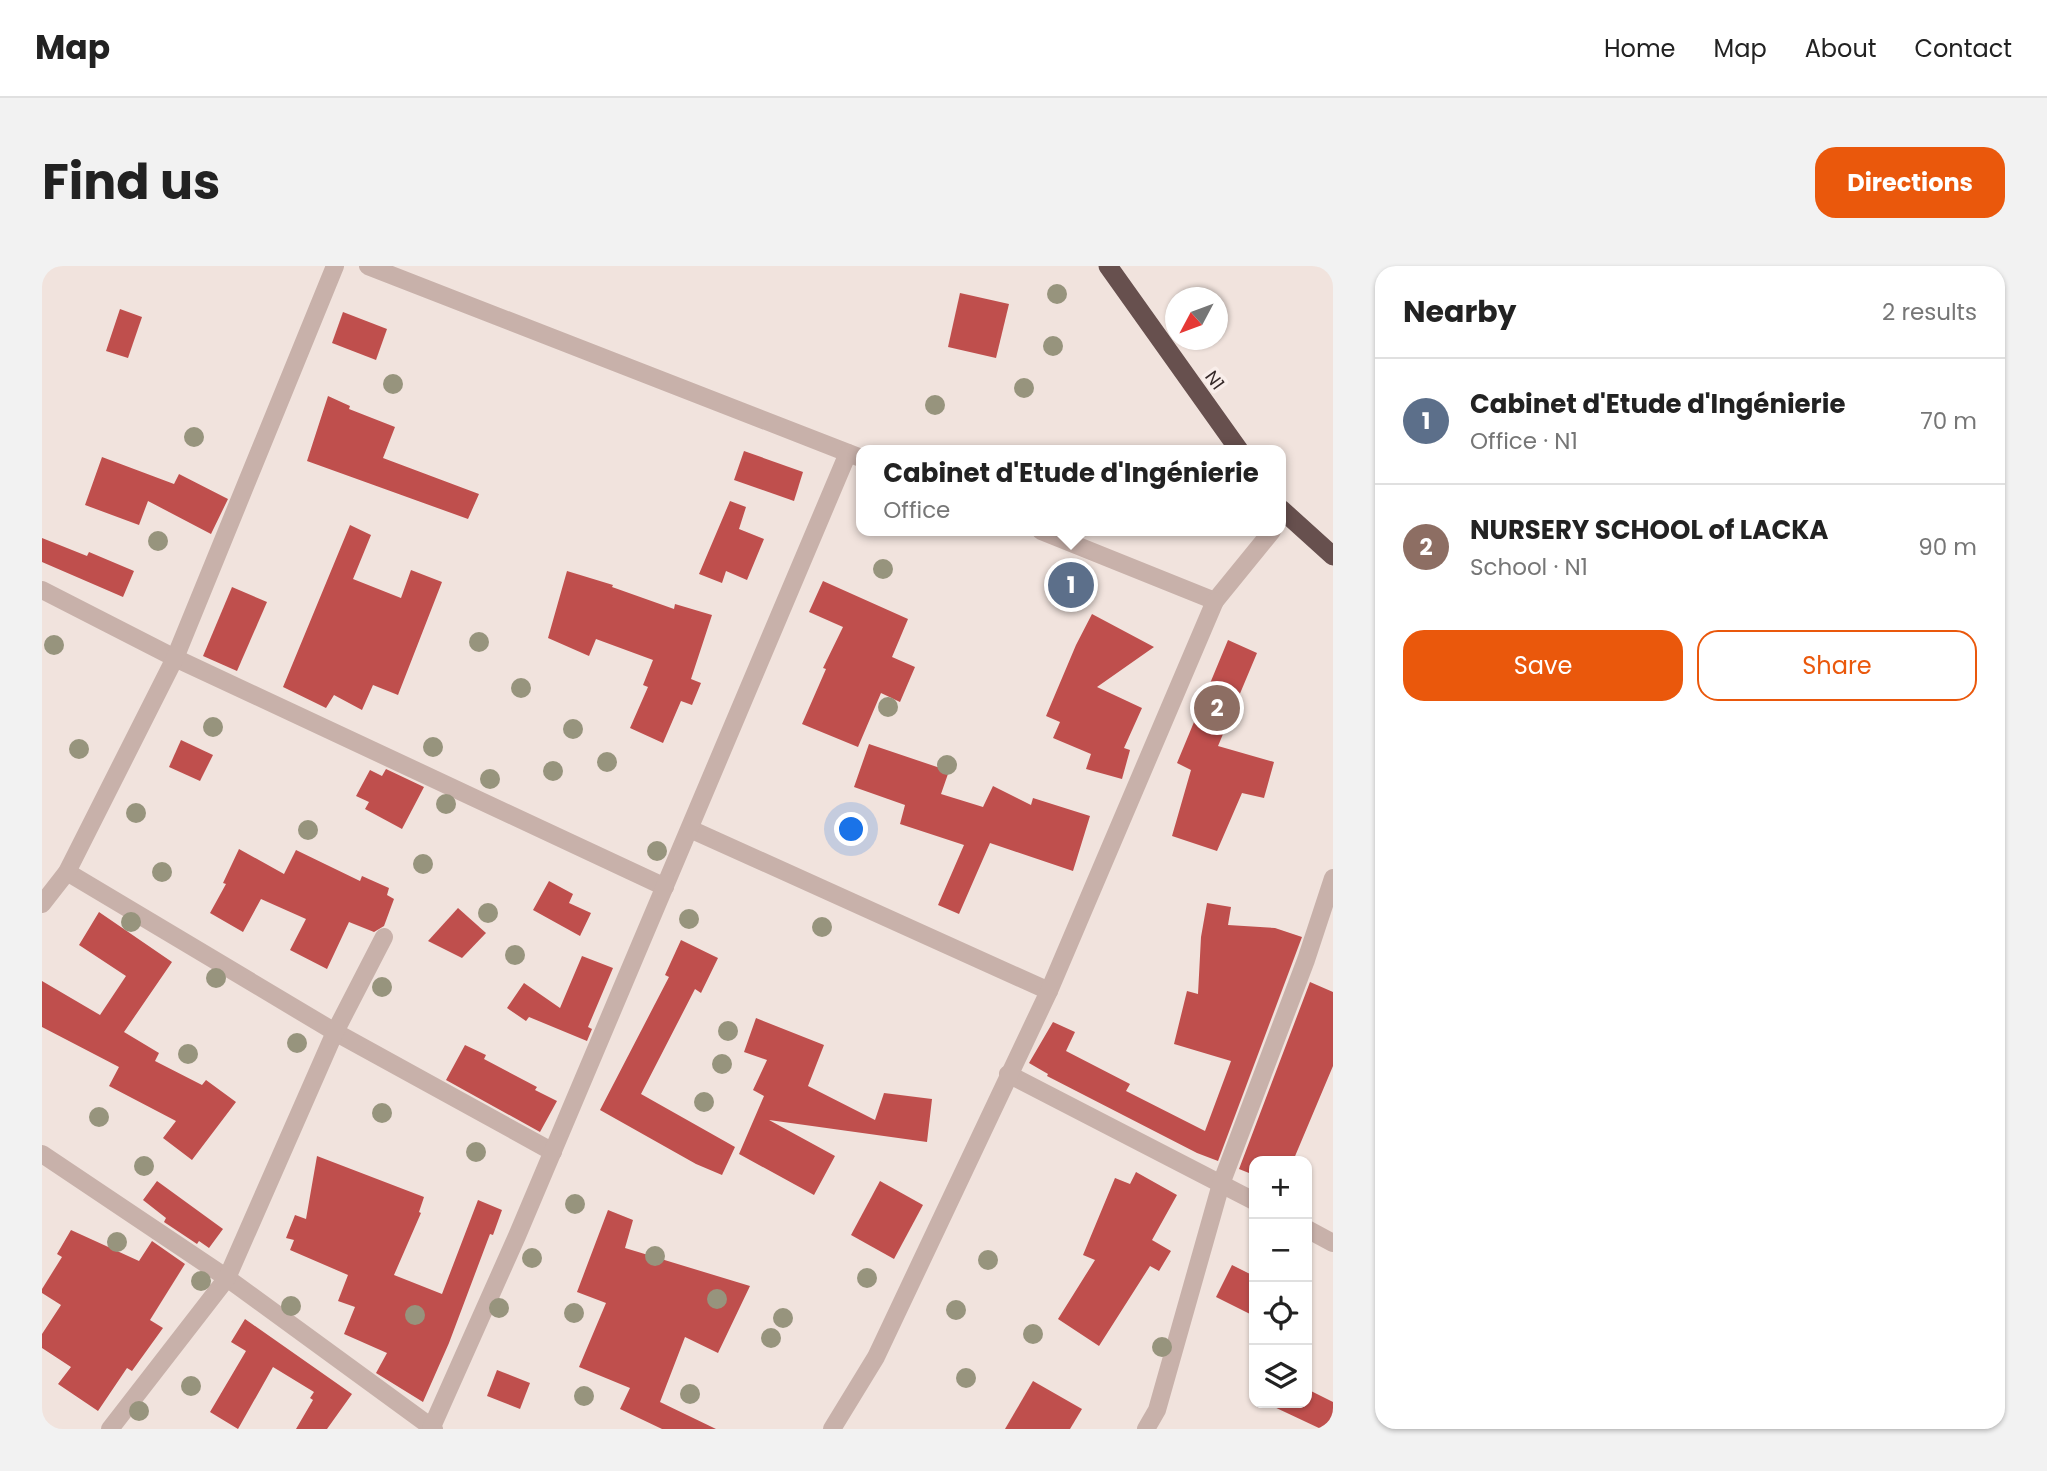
<!DOCTYPE html>
<html lang="en">
<head>
<meta charset="utf-8">
<style>
	:root { --surface:#fff; --page:#f2f2f2; --text:#222; --muted:#767676; --line:#e0e0e0; --accent:#ea580c }
	body { margin:0; font-family:Poppins,sans-serif; background:var(--page); color:var(--text) }
	.controls { position:absolute; right:21px; bottom:21px; display:grid; overflow:hidden; border-radius:14px; box-shadow:0 2px 5px #0004 }
	.controls button { width:63px; height:63px; display:grid; place-items:center; padding:0; border:0; border-bottom:2px solid var(--line); background:var(--surface); color:var(--text); font:35px sans-serif }
	.compass { position:absolute; left:1123px; top:21px; width:63px; height:63px; border-radius:50%; background:var(--surface); box-shadow:0 2px 5px #0004; rotate:229deg }
	.you { position:absolute; left:810px; top:564px; width:24px; height:24px; margin:-18px; border:5px solid #fff; border-radius:50%; background:#1a73e8; box-shadow:0 0 0 10px #1a73e833 }
	.badge { display:grid; place-items:center; width:46px; height:46px; border-radius:50%; background:var(--accent); color:#fff; font-size:23px; font-weight:700 }
	.pin { position:absolute; translate:-50% -50%; border:4px solid #fff; box-shadow:0 2px 7px #0006 }
	.popup { position:absolute; left:814px; top:179px; width:430px; height:91px; box-sizing:border-box; display:grid; place-content:center; border-radius:14px; background:var(--surface); filter:drop-shadow(0 2px 5px #0005); font-size:23px; white-space:nowrap; color:var(--muted) }
	.popup b { font-size:26px; color:var(--text) }
	.popup::after { content:''; position:absolute; left:50%; top:100%; margin-left:-14px; border:14px solid transparent; border-top-color:var(--surface) }
	.list { margin:0; padding:0; list-style:none }
	h2 { display:flex; justify-content:space-between; align-items:center; height:91px; margin:0; padding:0 28px; font-size:30px }
	h2 small { font-size:23px; font-weight:400; color:var(--muted) }
	.list li { display:grid; grid-template-columns:46px 1fr auto; gap:21px; align-items:center; box-sizing:border-box; height:126px; padding:0 28px; border-top:2px solid var(--line) }
	.list b { display:block; font-size:26px; white-space:nowrap }
	.list p { margin:0; font-size:23px; white-space:nowrap; color:var(--muted) }
	.list em { font-size:23px; font-style:normal; color:var(--muted) }
	.actions { display:flex; gap:14px; padding:21px 28px }
	.actions a { flex:1; padding:16px 0; border:2px solid var(--accent); border-radius:21px; text-align:center; font-size:24px; color:var(--accent) }
	.actions .main { background:var(--accent); color:#fff }
	.icon { flex:none; width:38px; height:38px; fill:none; stroke:currentColor; stroke-width:2; stroke-linecap:round; stroke-linejoin:round }
	.map { position:relative; flex:none; width:1291px; height:1163px; overflow:hidden; border-radius:21px }
	header { display:flex; align-items:center; gap:42px; box-sizing:border-box; height:98px; padding:0 35px; background:var(--surface); border-bottom:2px solid var(--line) }
	header strong { font-size:33px }
	nav { display:flex; gap:38px; margin-inline-start:auto; font-size:24px }
	.intro { display:flex; align-items:center; justify-content:space-between; box-sizing:border-box; height:168px; padding:0 42px }
	h1 { margin:0; font-size:49px }
	.button { padding:18px 32px; border-radius:21px; background:var(--accent); color:#fff; font-size:24px; font-weight:700 }
	main { display:flex; gap:42px; padding:0 42px }
	aside { flex:1; background:var(--surface); border-radius:21px; box-shadow:0 2px 5px #0004 }
	.map>svg:first-child { display:block }
</style>
</head>
<body>
<header>
<strong>Map</strong>
<nav><a>Home</a><a>Map</a><a>About</a><a>Contact</a></nav>
</header>
<div class="intro"><h1>Find us</h1><a class="button">Directions</a></div>
<main>
<div class="map">
<svg width="1291" height="1163" viewBox="0 0 1291 1163">
	<rect width="100%" height="100%" fill="#f1e3dd"/>
	<g fill="#bf4f4d">
		<path d="M918,27L967,38L954,92L906,81Z"/>
		<path d="M78,43L100,51L86,92L64,85Z"/>
		<path d="M301,46L345,63L334,94L290,77Z"/>
		<path d="M286,130L308,140L307,143L353,161L341,192L437,228L426,253L265,195Z"/>
		<path d="M702,185L761,206L752,235L692,214Z"/>
		<path d="M60,191L132,218L137,208L186,233L169,268L106,235L97,259L43,239Z"/>
		<path d="M688,235L704,241L697,263L722,273L705,314L684,305L680,317L657,308Z"/>
		<path d="M308,259L329,269L311,313L359,332L369,304L400,316L356,429L331,419L320,444L292,429L284,442L241,421Z"/>
		<path d="M0,272L45,290L47,286L92,305L81,331L0,296Z"/>
		<path d="M525,305L571,319L570,321L632,343L633,338L670,349L649,413L659,417L650,439L639,435L621,477L588,462L606,421L601,419L611,394L554,373L547,390L506,372Z"/>
		<path d="M781,315L866,353L850,391L873,401L858,436L839,427L816,481L760,458L784,403L781,402L801,361L767,346Z"/>
		<path d="M190,321L225,336L195,405L161,390Z"/>
		<path d="M1050,348L1112,381L1055,421L1100,442L1082,482L1088,484L1080,513L1044,503L1049,488L1011,472L1018,456L1004,450L1034,379Z"/>
		<path d="M1186,374L1215,387L1176,480L1232,496L1222,532L1200,527L1175,585L1130,570L1149,504L1135,497Z"/>
		<path d="M139,474L171,489L158,515L127,501Z"/>
		<path d="M827,478L907,505L899,528L941,541L951,520L989,539L991,532L1048,550L1031,605L948,577L917,648L896,639L922,579L858,558L863,539L812,521Z"/>
		<path d="M344,503L382,521L360,563L323,543L327,536L314,530L328,504L340,510Z"/>
		<path d="M197,583L242,608L254,584L318,615L320,610L347,622L345,629L352,633L342,660L332,666L307,656L285,703L248,684L264,653L219,633L201,666L168,647L184,618L181,617Z"/>
		<path d="M507,615L531,628L527,637L549,647L538,670L491,644Z"/>
		<path d="M1165,637L1189,641L1186,659L1233,662L1260,671L1176,895L1155,887L1005,810L1006,808L987,797L1011,756L1033,766L1024,785L1088,818L1084,825L1163,865L1189,795L1132,778L1145,725L1156,728L1159,671Z"/>
		<path d="M416,642L444,667L420,692L386,675Z"/>
		<path d="M57,646L130,696L82,766L117,787L113,795L160,819L164,814L194,836L150,894L121,872L134,855L67,820L77,801L0,761V715L58,749L84,710L37,679Z"/>
		<path d="M639,674L676,692L659,727L653,723L599,828L693,881L680,909L654,898L558,844L627,711L623,709Z"/>
		<path d="M540,690L571,702L546,761L550,763L545,775L487,751L484,755L465,742L482,717L518,742Z"/>
		<path d="M1268,716L1291,726V800L1251,895H1212V909L1197,903Z"/>
		<path d="M714,752L782,779L766,820L833,854L842,827L890,833L885,876L727,854L793,890L772,929L697,888L722,830L711,824L725,794L702,786Z"/>
		<path d="M423,779L444,789L442,793L495,821L493,824L515,835L498,866L404,814Z"/>
		<path d="M275,890L382,931L377,946L379,947L352,1009L400,1028L436,934L460,944L451,969L448,968L407,1077L381,1136L334,1107L345,1087L302,1068L313,1041L296,1035L306,1009L248,984L252,974L244,972L253,949L264,953Z"/>
		<path d="M1094,906L1135,929L1110,974L1129,985L1117,1005L1108,1000L1057,1080L1016,1053L1053,994L1041,989L1073,912L1088,918Z"/>
		<path d="M115,915L181,963L167,982L157,975L155,978L122,956L124,952L101,934Z"/>
		<path d="M838,915L881,939L852,993L809,969Z"/>
		<path d="M566,944L591,954L583,982L708,1020L676,1087L643,1071L618,1136L674,1163H620L578,1143L588,1122L537,1101L564,1037L535,1026Z"/>
		<path d="M29,964L97,995L110,975L143,998L108,1054L121,1062L90,1105L85,1102L56,1145L16,1118L29,1101L0,1082V1068L19,1039L0,1027V1023L20,991L15,988Z"/>
		<path d="M1190,999L1212,1010V1050L1174,1031Z"/>
		<path d="M203,1053L310,1128L285,1163H254L271,1134L268,1132L272,1126L231,1101L196,1163L168,1146L204,1085L189,1076Z"/>
		<path d="M455,1104L488,1117L478,1143L445,1130Z"/>
		<path d="M991,1115L1040,1143L1028,1163H963Z"/>
		<path d="M1265,1123L1291,1136V1163H1279L1224,1137H1265Z"/>
	</g>
	<g fill="none" stroke-linecap="round" stroke-linejoin="round">
		<g stroke="#c8b1aa" stroke-width="18">
			<path d="M326,0L819,192"/>
			<path d="M999,265L1173,335L1230,265"/>
			<path d="M0,324L133,392L623,621"/>
			<path d="M648,563L1007,725"/>
			<path d="M25,606L293,766L511,886"/>
			<path d="M0,638L25,606L133,392L293,0"/>
			<path d="M966,808L1212,935"/>
			<path d="M0,888L185,1012L392,1163"/>
			<path d="M1265,963L1291,977"/>
			<path d="M68,1163L185,1012L293,766L342,671"/>
			<path d="M389,1163L475,970L806,187"/>
			<path d="M790,1163L834,1091L1007,725L1173,335"/>
			<path d="M1104,1163L1115,1144L1179,918L1264,694L1291,612"/>
		</g>
		<g stroke="#67504e" stroke-width="19">
			<path d="M1066,0L1197,184"/>
			<path d="M1239,243L1291,290"/>
		</g>
	</g>
	<g fill="#97947d">
		<circle cx="1015" cy="28" r="10"/>
		<circle cx="1011" cy="80" r="10"/>
		<circle cx="351" cy="118" r="10"/>
		<circle cx="982" cy="122" r="10"/>
		<circle cx="893" cy="139" r="10"/>
		<circle cx="152" cy="171" r="10"/>
		<circle cx="116" cy="275" r="10"/>
		<circle cx="841" cy="303" r="10"/>
		<circle cx="437" cy="376" r="10"/>
		<circle cx="12" cy="379" r="10"/>
		<circle cx="479" cy="422" r="10"/>
		<circle cx="846" cy="441" r="10"/>
		<circle cx="171" cy="461" r="10"/>
		<circle cx="531" cy="463" r="10"/>
		<circle cx="391" cy="481" r="10"/>
		<circle cx="37" cy="483" r="10"/>
		<circle cx="565" cy="496" r="10"/>
		<circle cx="905" cy="499" r="10"/>
		<circle cx="511" cy="505" r="10"/>
		<circle cx="448" cy="513" r="10"/>
		<circle cx="404" cy="538" r="10"/>
		<circle cx="94" cy="547" r="10"/>
		<circle cx="266" cy="564" r="10"/>
		<circle cx="615" cy="585" r="10"/>
		<circle cx="381" cy="598" r="10"/>
		<circle cx="120" cy="606" r="10"/>
		<circle cx="446" cy="647" r="10"/>
		<circle cx="647" cy="653" r="10"/>
		<circle cx="89" cy="656" r="10"/>
		<circle cx="780" cy="661" r="10"/>
		<circle cx="473" cy="689" r="10"/>
		<circle cx="174" cy="712" r="10"/>
		<circle cx="340" cy="721" r="10"/>
		<circle cx="686" cy="765" r="10"/>
		<circle cx="255" cy="777" r="10"/>
		<circle cx="146" cy="788" r="10"/>
		<circle cx="680" cy="798" r="10"/>
		<circle cx="662" cy="836" r="10"/>
		<circle cx="340" cy="847" r="10"/>
		<circle cx="57" cy="851" r="10"/>
		<circle cx="434" cy="886" r="10"/>
		<circle cx="102" cy="900" r="10"/>
		<circle cx="533" cy="938" r="10"/>
		<circle cx="75" cy="976" r="10"/>
		<circle cx="613" cy="990" r="10"/>
		<circle cx="490" cy="992" r="10"/>
		<circle cx="946" cy="994" r="10"/>
		<circle cx="825" cy="1012" r="10"/>
		<circle cx="159" cy="1015" r="10"/>
		<circle cx="675" cy="1033" r="10"/>
		<circle cx="249" cy="1040" r="10"/>
		<circle cx="457" cy="1042" r="10"/>
		<circle cx="914" cy="1044" r="10"/>
		<circle cx="532" cy="1047" r="10"/>
		<circle cx="373" cy="1049" r="10"/>
		<circle cx="741" cy="1052" r="10"/>
		<circle cx="991" cy="1068" r="10"/>
		<circle cx="729" cy="1072" r="10"/>
		<circle cx="1120" cy="1081" r="10"/>
		<circle cx="924" cy="1112" r="10"/>
		<circle cx="149" cy="1120" r="10"/>
		<circle cx="648" cy="1128" r="10"/>
		<circle cx="542" cy="1130" r="10"/>
		<circle cx="97" cy="1145" r="10"/>
	</g>
	<g text-anchor="middle" dominant-baseline="central" stroke-width="7" stroke-linejoin="round" paint-order="stroke">
		<g font-size="18" fill="#362a29" stroke="#f9eeea">
			<text transform="translate(1173 114) rotate(54)">N1</text>
		</g>
	</g>
</svg>
<div class="controls">
<button>+</button>
<button>−</button>
<button><svg class="icon" aria-label="locate" viewBox="0 0 24 24"><circle cx="12" cy="12" r="6"/><path d="M12 2v4M12 18v4M2 12h4M18 12h4"/></svg></button>
<button><svg class="icon" aria-label="layers" viewBox="0 0 24 24"><path d="M12 4l9 5-9 5-9-5zM3 14l9 5 9-5"/></svg></button>
</div>
<svg class="compass" viewBox="-18 -18 36 36"><path d="M0-13l5 13h-10z" fill="#e53935"/><path d="M0 13l5-13h-10z" fill="#767676"/></svg>
<div class="you"></div>
<div class="pin badge" style="left:1029px;top:319px;background:#5c6f8a">1</div>
<div class="popup"><b>Cabinet d'Etude d'Ingénierie</b>Office</div>
<div class="pin badge" style="left:1175px;top:442px;background:#8d6e63">2</div>
</div>
<aside>
<h2>Nearby<small>2 results</small></h2>
<ul class="list">
<li><span class="badge" style="background:#5c6f8a">1</span><div><b>Cabinet d'Etude d'Ingénierie</b><p>Office · N1</p></div><em>70 m</em></li>
<li><span class="badge" style="background:#8d6e63">2</span><div><b>NURSERY SCHOOL of LACKA</b><p>School · N1</p></div><em>90 m</em></li>
</ul>
<div class="actions"><a class="main">Save</a><a>Share</a></div>
</aside>
</main>
</body>
</html>
